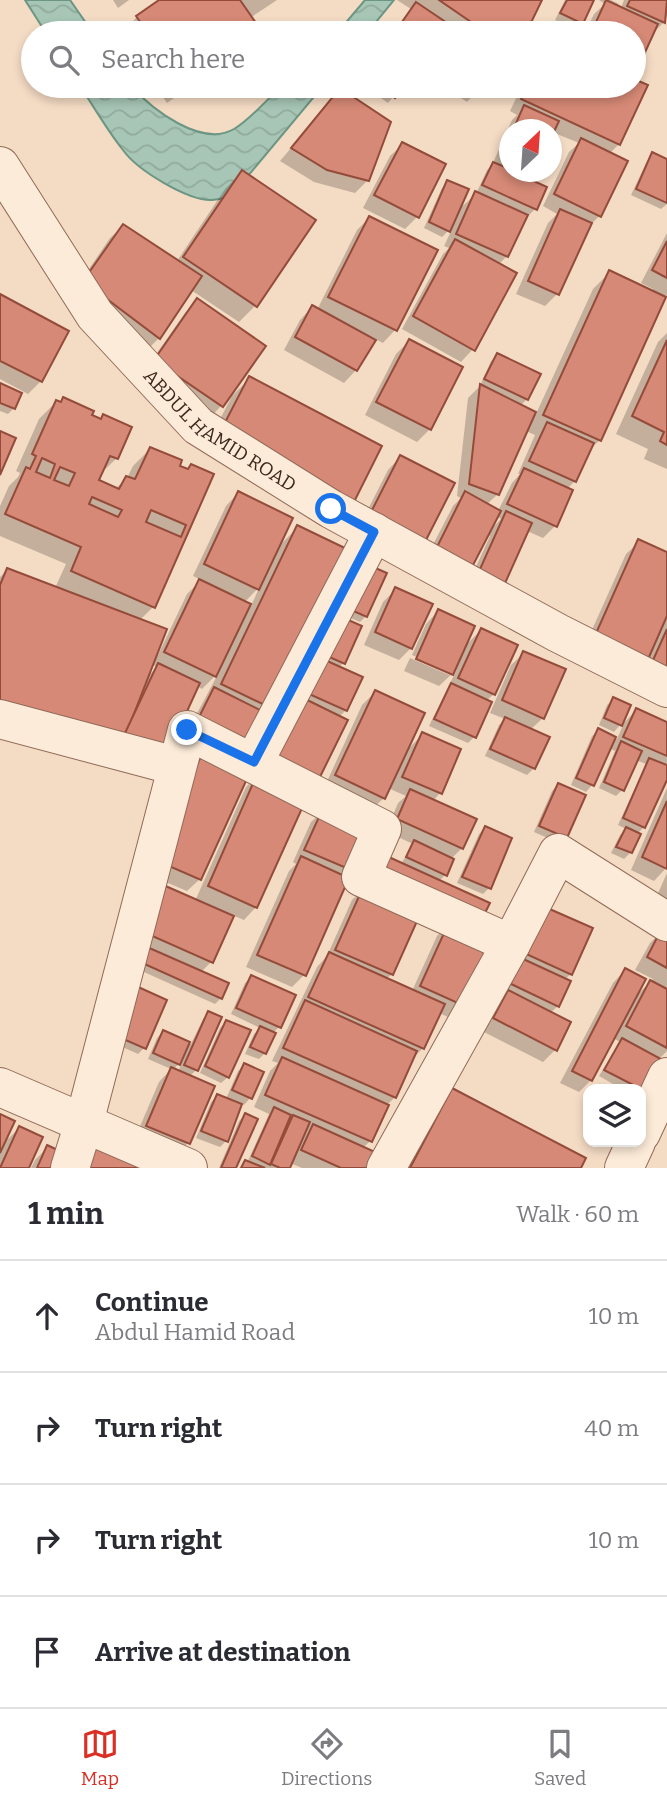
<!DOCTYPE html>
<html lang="en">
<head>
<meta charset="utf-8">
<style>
	:root { --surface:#fff; --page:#f7f7f7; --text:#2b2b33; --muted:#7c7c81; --line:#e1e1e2; --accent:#d93025 }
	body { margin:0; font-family:Bitter,serif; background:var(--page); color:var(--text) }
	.controls { position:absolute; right:21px; bottom:21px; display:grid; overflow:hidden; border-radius:14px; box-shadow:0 4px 10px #0003 }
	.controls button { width:63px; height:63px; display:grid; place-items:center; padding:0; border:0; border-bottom:2px solid var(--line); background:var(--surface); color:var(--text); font:35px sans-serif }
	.compass { position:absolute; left:499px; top:119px; width:63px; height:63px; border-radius:50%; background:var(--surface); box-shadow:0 4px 10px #0003; rotate:25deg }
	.stop { position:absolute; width:21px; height:21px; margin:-16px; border:5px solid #1a73e8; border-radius:50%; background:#fff }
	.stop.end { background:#1a73e8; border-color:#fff; box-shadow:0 2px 7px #0008 }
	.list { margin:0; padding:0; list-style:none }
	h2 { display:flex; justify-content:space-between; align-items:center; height:91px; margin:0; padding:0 28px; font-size:30px }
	h2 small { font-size:23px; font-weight:400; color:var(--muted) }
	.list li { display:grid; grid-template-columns:46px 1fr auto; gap:21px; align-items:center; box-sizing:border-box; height:112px; padding:0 28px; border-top:2px solid var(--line) }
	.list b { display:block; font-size:26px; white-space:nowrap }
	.list p { margin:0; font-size:23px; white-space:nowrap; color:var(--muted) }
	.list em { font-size:23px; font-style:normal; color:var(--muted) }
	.icon { flex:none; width:38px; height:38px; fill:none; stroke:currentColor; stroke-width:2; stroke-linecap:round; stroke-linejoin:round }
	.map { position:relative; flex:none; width:667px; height:1168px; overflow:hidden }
	.search { position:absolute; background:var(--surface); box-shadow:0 4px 10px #0003; left:21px; right:21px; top:21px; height:77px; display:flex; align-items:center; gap:18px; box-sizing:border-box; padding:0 24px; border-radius:38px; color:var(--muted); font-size:26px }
	.sheet { height:539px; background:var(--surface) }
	nav { display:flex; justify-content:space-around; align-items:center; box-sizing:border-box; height:98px; border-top:2px solid var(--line); background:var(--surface); font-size:19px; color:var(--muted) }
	nav a { display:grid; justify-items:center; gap:4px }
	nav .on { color:var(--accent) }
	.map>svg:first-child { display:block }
</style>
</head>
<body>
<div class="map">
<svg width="667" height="1168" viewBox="0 0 667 1168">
	<defs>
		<pattern id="water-waves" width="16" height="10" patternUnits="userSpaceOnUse" patternTransform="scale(1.75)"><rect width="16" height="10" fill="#a7c6b6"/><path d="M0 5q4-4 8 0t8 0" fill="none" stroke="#91aa9c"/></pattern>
	</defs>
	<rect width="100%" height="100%" fill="#f4dbc4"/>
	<g fill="url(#water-waves)" stroke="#6c9683" stroke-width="2">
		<path d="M25,0H70L93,33H46Z"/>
		<path d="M365,0H394L367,33H337Z"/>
		<path d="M80,86H131C152,109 201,148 234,129C250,120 268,98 282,86H323L237,189C229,195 223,200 212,200C188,201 137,170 123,150C107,130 94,107 80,86Z"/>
	</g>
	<g fill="#0003" fill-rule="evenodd">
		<path d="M113,0H129L118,8Z"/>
		<path d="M162,0H277L250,18L260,33H121L137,17Z"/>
		<path d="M397,0H540L525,33H393L411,9Z"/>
		<path d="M565,0H592L581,23L575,29L555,20Z"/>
		<path d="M599,0H611L619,4L616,6L621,8L624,0H667V16L664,22L651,35L640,58L634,65V33H585L594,14L605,4Z"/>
		<path d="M634,81L646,86L619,144L609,154L599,216L588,228L557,294L545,306L516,294L548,223L557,214L543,206L569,152L579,143L552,132V130H510V172H530L524,178L535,209L529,215L527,214L507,256L498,265L473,349L461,362L402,329L443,254L449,248L444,246L454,225L442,237L424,228L442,188L448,182L458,210L476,194L487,170L492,165L512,120L517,115L510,111L522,86H634Z"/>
		<path d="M155,86H191L167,103Z"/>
		<path d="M364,86H402L388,103Z"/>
		<path d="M443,86H482L467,102Z"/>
		<path d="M340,90L368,180L355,193L314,182L280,161Z"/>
		<path d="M403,144L417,217L405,229L363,208L390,156Z"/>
		<path d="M653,154L667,161V204L661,209L631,195L647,161Z"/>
		<path d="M242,172L256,305L239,322L191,290L159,338L147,350L72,294L110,238L123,226L177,261L225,189Z"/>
		<path d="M369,218L435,251L395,330L383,343L375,339L356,370L344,383L284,350L300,320L312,307L317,310L357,230Z"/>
		<path d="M667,233V296L665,295L600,440L589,450L575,481L567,489L555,526L543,538L527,531L465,591L490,536L487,535L422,566L453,506L461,498L457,496L468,398L480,386L491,361L497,355L527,399L520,406L536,414L593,289L610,272L652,292L653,289L641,283ZM526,431L535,435L518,474H520L512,483L498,511L486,505L498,494ZM496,516L501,519L490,530Z"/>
		<path d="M0,296L41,381L28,394L0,379Z"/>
		<path d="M198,300L264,346L221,406L209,419L143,373L185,313Z"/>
		<path d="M667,333V469L644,459L648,449L616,434L658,342Z"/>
		<path d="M409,341L430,429L417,442L365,415L396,354Z"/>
		<path d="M249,379L334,520L203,452L232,396Z"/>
		<path d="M0,385L14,408L8,414L0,411Z"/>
		<path d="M63,399L99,420L103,416L117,458L99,475L97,481L115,489L127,478L133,466L150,449L178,467L211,475L153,607L140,620L155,654L158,655L187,594L201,580L193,576L226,506L238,493L278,547L298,527L345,550L200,879L187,891L144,873L184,738L219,672L202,689L197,686L166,752L0,724V577L7,570L55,588L66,564L0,536V506L9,486L18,477L20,473L16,471L39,419L56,402L59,403ZM260,586L251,606L244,603ZM151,664L157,667L146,678Z"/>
		<path d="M400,457L453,484L357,531L388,470Z"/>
		<path d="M639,542L667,554V680L582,652L626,554Z"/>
		<path d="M358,571L366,616L360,622L339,613Z"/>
		<path d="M396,589L411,648L399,660L364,645L383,602Z"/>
		<path d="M438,611L464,647L481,630L494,694L486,701L474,737L468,743L429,726L457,669L439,686L404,671L410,658L449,675V671L412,655L426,624Z"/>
		<path d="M331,624L343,663L339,668L346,710L339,717L303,794L256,907L244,920L232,915L211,962L201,972L221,998L215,1004L135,968L130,943L195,901L246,787L260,773Z"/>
		<path d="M524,653L543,718L530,730L547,738L534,768L527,775L485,756L499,725L505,719L490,713L511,665Z"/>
		<path d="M375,692L406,751L423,734L459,750L440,793L433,801L462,848L451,859L445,875L439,881L487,903L457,1021L439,1013L423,1048L412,1059L395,1097L386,1106L370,1141L363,1148L366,1168H302L290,1163L288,1168H239L247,1163L269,1114L254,1107L270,1071L278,1063L272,1061L317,967L327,956L352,900L362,890L398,803L406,796L388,788L384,798L371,810L324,788L362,705ZM398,837L413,844L401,864L385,857ZM418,915L445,928L437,936L412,991L386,979L392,974Z"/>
		<path d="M614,699L629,706L620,725L614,732L599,725L607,705Z"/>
		<path d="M636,710L667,724V776L644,827L637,834L631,852L624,859L611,853L620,835L626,829L618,825L646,764L636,760L622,790L616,796L599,788L615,751L609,748L592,785L586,792L571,785L592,736L599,730L617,739L624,723Z"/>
		<path d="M558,785L559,843L534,832L552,791Z"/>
		<path d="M667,788V867L654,881L631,870Z"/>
		<path d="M324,810L367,830L304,975L292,987L246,967L289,871L296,864L293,862L311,822Z"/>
		<path d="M485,828L489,888L483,894L457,883L479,834Z"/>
		<path d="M667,873V928L647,918Z"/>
		<path d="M533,921L571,974L564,980L558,1006L550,1013L555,1050L543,1062L482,1031L496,1005L509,992L504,990Z"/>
		<path d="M663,930L667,932V1051L658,1060L641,1089H622L599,1076L620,1042L613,1038L591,1080L579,1092L560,1083L613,983L625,970L635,997L653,979L635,970L650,943Z"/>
		<path d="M251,977L279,1027L274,1032L265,1053L259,1059L245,1054L254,1034L260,1028L231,1014L245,983Z"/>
		<path d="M130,994L144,1048L138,1054L109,1041Z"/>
		<path d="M209,1013L196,1070L189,1077L213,1087L188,1143L176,1156L135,1138L159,1082L171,1069L148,1059L157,1038L163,1032L191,1044L203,1019ZM184,1058L178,1072L173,1070Z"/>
		<path d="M226,1022L228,1077L221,1083L200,1073L220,1028Z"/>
		<path d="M244,1065L262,1073L250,1098L244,1105L241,1103L226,1141L220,1147L196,1138L211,1102L217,1096L226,1099L238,1071Z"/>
		<path d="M452,1091L579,1168H404Z"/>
		<path d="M245,1115L234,1168H219L239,1121Z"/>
		<path d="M0,1116L2,1145L19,1128L27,1168H0Z"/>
		<path d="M48,1147L71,1168H31L35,1160Z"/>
	</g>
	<g fill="#d68976" stroke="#944b3a" stroke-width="2" fill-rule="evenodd">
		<path d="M159,0H240L263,33H148L136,16Z"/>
		<path d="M439,0H542L526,33H487Z"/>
		<path d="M567,0H594L583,24L560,13Z"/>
		<path d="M606,0L658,24L642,59L634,56V33H591Z"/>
		<path d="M630,0H667L665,23L627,6Z"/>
		<path d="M416,2L462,33L395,32Z"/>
		<path d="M634,79L648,85L620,145L521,99L527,86H634Z"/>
		<path d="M378,86H404L395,98Z"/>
		<path d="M340,88L391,122L369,181L327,170L291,148Z"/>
		<path d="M524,105L559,121L552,136V130H513Z"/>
		<path d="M581,138L628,161L601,217L554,194Z"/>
		<path d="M402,142L446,164L419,218L374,195Z"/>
		<path d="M652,152L667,159V203L636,189Z"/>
		<path d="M493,162L510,169V172H514L547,187L537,210L482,185Z"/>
		<path d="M242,170L316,220L257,307L183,257Z"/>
		<path d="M447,180L469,189L450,232L429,222Z"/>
		<path d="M475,191L528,215L508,257L456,234Z"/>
		<path d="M560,209L592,223L559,295L528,281Z"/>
		<path d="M369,216L438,250L397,331L328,297Z"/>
		<path d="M123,224L202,276L160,339L83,281Z"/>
		<path d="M455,239L517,273L475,351L413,316Z"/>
		<path d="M667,241V278L652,270Z"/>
		<path d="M609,270L666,297L601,441L543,415Z"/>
		<path d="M0,294L69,331L42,382L0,361Z"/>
		<path d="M197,298L266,346L223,407L154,360Z"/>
		<path d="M312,305L376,340L357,371L295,337Z"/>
		<path d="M409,339L463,367L431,430L376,402Z"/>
		<path d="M667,340V445L660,441L664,432L632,416Z"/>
		<path d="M497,353L541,374L528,400L484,379Z"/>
		<path d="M249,376L382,446L353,504L219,434Z"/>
		<path d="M0,383L22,393L15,409L0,403Z"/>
		<path d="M480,384L536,412L499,495L469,484Z"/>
		<path d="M63,397L94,411L92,415L101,419L103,414L132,427L118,459L110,456L99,480L119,489L126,476L135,479L150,447L182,460L180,466L188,469L191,464L214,474L155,608L71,571L81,547L5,514L26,467L30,469L36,456L32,454L56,400L61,402ZM42,458L55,464L50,478L36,472ZM60,467L75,473L69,486L54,480ZM92,497L122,510L118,517L89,504ZM151,510L186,525L181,537L146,522Z"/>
		<path d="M547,422L594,443L576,482L529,461Z"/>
		<path d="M0,431L16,438L0,475Z"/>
		<path d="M400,455L455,483L423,546L368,518Z"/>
		<path d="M524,468L573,490L557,527L507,504Z"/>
		<path d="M238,491L293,518L259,590L204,564Z"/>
		<path d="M465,491L501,511L470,571L434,553Z"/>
		<path d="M506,511L532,523L502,590L476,578Z"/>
		<path d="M297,525L347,549L271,708L221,684Z"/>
		<path d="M638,539L667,552V616L646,664L593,640Z"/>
		<path d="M364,563L387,573L367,617L344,607Z"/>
		<path d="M7,568L167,629L121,747L0,700V585Z"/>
		<path d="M199,579L251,604L216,677L164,652Z"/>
		<path d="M395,587L433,604L412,649L375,632Z"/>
		<path d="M438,609L475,626L453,675L416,659Z"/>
		<path d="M337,615L362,626L345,664L320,653Z"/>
		<path d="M481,628L518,645L495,695L458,678Z"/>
		<path d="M667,629V677L649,669Z"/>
		<path d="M523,651L566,669L544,719L502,700Z"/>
		<path d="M316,656L363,677L347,711L300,690Z"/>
		<path d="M158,663L200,683L168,753L125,733Z"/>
		<path d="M451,683L492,702L476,738L434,719Z"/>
		<path d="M214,687L270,715L251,753L195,725Z"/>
		<path d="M375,690L425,713L385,799L335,775Z"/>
		<path d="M297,695L348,720L317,783L266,758Z"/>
		<path d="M613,697L631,705L622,726L604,718Z"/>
		<path d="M636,708L667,722V756L623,737Z"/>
		<path d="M505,717L550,737L535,769L490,749Z"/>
		<path d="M598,728L616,737L594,786L576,778Z"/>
		<path d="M422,732L461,749L442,794L402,777Z"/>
		<path d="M621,741L642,751L624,791L604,782Z"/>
		<path d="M204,749L251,770L201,880L155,860Z"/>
		<path d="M649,758L667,765V780L645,828L623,818Z"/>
		<path d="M258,772L308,795L257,908L208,886Z"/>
		<path d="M558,783L586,795L567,838L539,826Z"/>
		<path d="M410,789L477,819L463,849L397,819Z"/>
		<path d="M667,801V869L642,857Z"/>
		<path d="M323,808L370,829L351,870L304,850Z"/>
		<path d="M485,826L512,838L491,889L462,877Z"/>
		<path d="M626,827L641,834L632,853L616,847Z"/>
		<path d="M414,840L454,859L447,876L406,857Z"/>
		<path d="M380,853L490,903L479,925L370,876Z"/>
		<path d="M301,856L349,878L306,976L257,955Z"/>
		<path d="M161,884L234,916L213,963L141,931Z"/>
		<path d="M364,885L422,910L393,975L335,950Z"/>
		<path d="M545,907L593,928L572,975L524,953Z"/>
		<path d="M449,922L500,945L471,1009L420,986Z"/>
		<path d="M662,928L667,930V968L647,957Z"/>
		<path d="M147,947L229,983L222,999L140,962Z"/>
		<path d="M329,952L445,1004L424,1049L308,997Z"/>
		<path d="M521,958L571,981L559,1007L509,983Z"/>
		<path d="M625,968L646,979L592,1081L572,1071Z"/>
		<path d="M251,975L296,995L281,1028L236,1008Z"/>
		<path d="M650,980L667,989V1048L626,1026Z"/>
		<path d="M136,986L167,1000L146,1049L114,1035Z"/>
		<path d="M508,990L571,1022L557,1051L493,1018Z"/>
		<path d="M305,1000L417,1051L396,1098L283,1048Z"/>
		<path d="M208,1011L222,1017L198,1071L184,1065Z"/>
		<path d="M226,1020L251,1030L229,1078L205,1066Z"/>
		<path d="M260,1026L276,1033L266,1054L250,1047Z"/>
		<path d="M163,1030L190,1042L180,1065L153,1053Z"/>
		<path d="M622,1038L661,1059L641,1089L604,1070Z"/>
		<path d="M282,1057L389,1105L372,1142L265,1095Z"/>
		<path d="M244,1063L264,1072L252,1099L232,1090Z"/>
		<path d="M171,1067L215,1086L190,1144L146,1126Z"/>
		<path d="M452,1088L586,1158L581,1168H410Z"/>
		<path d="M217,1094L242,1104L228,1142L201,1131Z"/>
		<path d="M274,1107L291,1115L270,1165L252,1156Z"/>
		<path d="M245,1113L258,1119L236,1168H221Z"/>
		<path d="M0,1114L15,1121L0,1153Z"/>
		<path d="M293,1115L310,1122L290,1168H280L271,1164Z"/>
		<path d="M313,1124L375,1152L368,1168H341L301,1150Z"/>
		<path d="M19,1126L43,1137L29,1168H0Z"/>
		<path d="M99,1137L140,1168H85Z"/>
		<path d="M47,1145L77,1159L73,1168H37Z"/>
		<path d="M245,1160L265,1168H241Z"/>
	</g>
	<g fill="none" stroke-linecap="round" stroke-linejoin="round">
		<defs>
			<g id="minor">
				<path id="s1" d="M0,166L95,315L198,426L331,509L558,633L667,688"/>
				<path d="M0,719L176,766"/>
				<path d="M254,762L374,532"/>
				<path d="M0,1087L188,1168"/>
				<path d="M641,1133L667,1077"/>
				<path d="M70,1168L84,1123L187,730L382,829L361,877L511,944"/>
				<path d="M386,1168L511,944L558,853L667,922"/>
				<path d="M624,1168L636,1142"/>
			</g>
		</defs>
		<use href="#minor" stroke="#916a58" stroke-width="40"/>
		<use href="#minor" stroke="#fdebd9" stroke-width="38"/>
	</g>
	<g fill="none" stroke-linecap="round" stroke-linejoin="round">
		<path stroke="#1a73e8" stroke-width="9" d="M187,730L254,762L374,532L331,509"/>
	</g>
	<g text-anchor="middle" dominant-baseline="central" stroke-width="5" stroke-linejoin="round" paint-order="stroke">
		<g font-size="19" fill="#40271d" stroke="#fae7d5">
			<text stroke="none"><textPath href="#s1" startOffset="348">ABDUL HAMID ROAD</textPath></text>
		</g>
	</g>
</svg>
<div class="controls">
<button><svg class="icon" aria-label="layers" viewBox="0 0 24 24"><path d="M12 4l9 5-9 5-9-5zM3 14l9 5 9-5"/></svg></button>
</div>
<svg class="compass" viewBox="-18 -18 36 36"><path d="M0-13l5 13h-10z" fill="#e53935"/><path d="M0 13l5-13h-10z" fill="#7c7c81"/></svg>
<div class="stop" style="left:331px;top:509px"></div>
<div class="stop end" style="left:187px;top:730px"></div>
<div class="search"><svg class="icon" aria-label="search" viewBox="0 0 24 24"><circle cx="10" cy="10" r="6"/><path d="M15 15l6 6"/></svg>Search here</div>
</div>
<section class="sheet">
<h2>1 min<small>Walk · 60 m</small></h2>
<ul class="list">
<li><svg class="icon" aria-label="ahead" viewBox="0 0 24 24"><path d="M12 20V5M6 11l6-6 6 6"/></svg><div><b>Continue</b><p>Abdul Hamid Road</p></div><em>10 m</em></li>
<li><svg class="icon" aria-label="right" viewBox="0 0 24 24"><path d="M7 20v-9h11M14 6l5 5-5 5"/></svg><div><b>Turn right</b></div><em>40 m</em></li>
<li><svg class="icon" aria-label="right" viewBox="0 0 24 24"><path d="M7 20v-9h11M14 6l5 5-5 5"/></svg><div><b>Turn right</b></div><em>10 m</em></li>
<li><svg class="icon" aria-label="arrive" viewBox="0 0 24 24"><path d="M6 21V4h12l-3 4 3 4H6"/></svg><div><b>Arrive at destination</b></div></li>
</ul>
</section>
<nav>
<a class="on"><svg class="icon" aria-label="map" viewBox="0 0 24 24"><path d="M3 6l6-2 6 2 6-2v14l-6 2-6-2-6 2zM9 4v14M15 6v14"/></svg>Map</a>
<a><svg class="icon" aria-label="directions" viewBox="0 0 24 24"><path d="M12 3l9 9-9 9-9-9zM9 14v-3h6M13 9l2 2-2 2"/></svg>Directions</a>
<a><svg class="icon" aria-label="saved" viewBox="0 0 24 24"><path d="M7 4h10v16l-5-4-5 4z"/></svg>Saved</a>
</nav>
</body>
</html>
